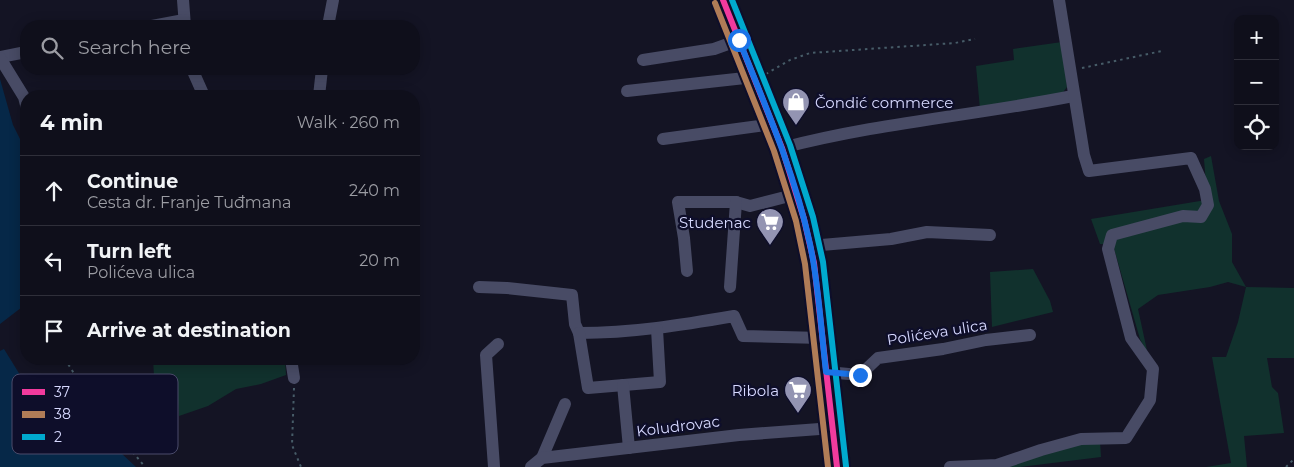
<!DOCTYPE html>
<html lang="en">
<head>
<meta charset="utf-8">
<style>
	:root { --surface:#0f0f1b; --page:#1d1d28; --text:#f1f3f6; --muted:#9b9ca3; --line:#2f2f3a }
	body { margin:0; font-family:Montserrat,sans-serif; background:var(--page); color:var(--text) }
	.controls { position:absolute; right:15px; top:15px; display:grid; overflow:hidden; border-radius:10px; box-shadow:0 2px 12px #0003 }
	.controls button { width:45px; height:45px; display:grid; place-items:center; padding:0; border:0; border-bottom:1px solid var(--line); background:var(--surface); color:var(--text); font:25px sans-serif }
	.stop { position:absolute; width:15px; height:15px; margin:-11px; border:4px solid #1a73e8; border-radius:50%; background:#fff }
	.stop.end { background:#1a73e8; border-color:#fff; box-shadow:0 1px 5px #0008 }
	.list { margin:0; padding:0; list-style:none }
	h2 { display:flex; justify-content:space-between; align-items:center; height:65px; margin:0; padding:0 20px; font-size:21px }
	h2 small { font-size:16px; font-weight:400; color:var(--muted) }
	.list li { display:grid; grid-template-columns:32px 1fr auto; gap:15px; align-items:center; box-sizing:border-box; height:70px; padding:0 20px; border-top:1px solid var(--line) }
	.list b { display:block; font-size:19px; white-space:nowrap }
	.list p { margin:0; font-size:16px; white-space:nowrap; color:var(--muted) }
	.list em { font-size:16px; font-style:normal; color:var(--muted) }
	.icon { flex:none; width:28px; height:28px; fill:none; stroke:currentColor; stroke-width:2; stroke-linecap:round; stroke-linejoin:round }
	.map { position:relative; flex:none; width:1294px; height:467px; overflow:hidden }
	.search { position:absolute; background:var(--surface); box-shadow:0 2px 12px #0003; left:20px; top:20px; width:400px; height:55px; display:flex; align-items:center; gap:12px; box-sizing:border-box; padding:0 18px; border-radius:20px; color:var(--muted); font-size:19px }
	.panel { position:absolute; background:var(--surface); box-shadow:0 2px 12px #0003; left:20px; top:90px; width:400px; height:275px; border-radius:20px }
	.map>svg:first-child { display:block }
</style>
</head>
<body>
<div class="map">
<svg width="1294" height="467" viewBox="0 0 1294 467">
	<rect width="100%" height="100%" fill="#141424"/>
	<g fill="#11312d">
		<path d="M1062,42L1067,87L1061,95L980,109L976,66L1014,60L1013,49Z"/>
		<path d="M1211,156L1219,201L1232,234V262L1246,287L1294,288V358H1267L1272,387L1278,393L1284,433L1244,436L1247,467H1206L1231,463L1212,357H1226L1238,322L1246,287L1228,282L1210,287L1158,295L1138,309L1148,355L1140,339L1113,245L1100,244L1091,219L1212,199L1206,184L1204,159Z"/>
		<path d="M1033,269L1050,301L1053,312L992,327L990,272Z"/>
		<path d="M153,359H285L286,375L261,384L236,389L208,406L179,416L178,400L154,376Z"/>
		<path d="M1082,441H1100L1101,457L1020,467H1000Z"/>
	</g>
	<g fill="#062848">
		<path d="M0,79L13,125L26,151V304L0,324Z"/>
		<path d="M4,349L25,383L77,412L136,467H0V351Z"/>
	</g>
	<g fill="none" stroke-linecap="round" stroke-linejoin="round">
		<g stroke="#475c68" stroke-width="2" stroke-dasharray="2.5 4" stroke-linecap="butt">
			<path d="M1082,68L1162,51"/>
			<path d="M766,74L790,60L810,53L955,43L975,39"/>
			<path d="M65,359L83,388L99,404L109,411L114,419L122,439L145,467"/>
			<path d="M294,388L292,445L301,467"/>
			<path d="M1286,467L1294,459"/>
		</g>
		<g stroke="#484b65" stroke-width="12">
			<path d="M183,0L185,26"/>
			<path d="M152,26L184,20"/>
			<path d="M328,26L333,0"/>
			<path d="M0,57L26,52"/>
			<path d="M0,58L24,97L26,105"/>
			<path d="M643,60L714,49L739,40"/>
			<path d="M192,69L204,96"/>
			<path d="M627,91L754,77"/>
			<path d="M319,96L322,69"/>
			<path d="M663,139L773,124"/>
			<path d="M782,148C877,123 977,115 1073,96"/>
			<path d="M810,246L891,239L927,232L990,235"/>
			<path d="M687,271L684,238L678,202H736L750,206L797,194"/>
			<path d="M479,287L507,288L572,295L575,324L579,333C632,333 682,325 734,316L743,336L822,338"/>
			<path d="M730,287L736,202"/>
			<path d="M579,333L588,388L660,382L657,329"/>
			<path d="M291,359L294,378"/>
			<path d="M826,372L860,375L878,358L943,349L986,340L1030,335"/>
			<path d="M623,385L629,448"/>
			<path d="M542,458L565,404"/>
			<path d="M494,467L486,355L498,344"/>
			<path d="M531,467L542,458L739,435L833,428"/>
			<path d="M950,467L997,465L1041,450L1081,439L1126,438L1150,400L1153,369L1131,338L1108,249L1112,235L1183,216L1201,217L1208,205L1205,189L1191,158L1089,171L1084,155L1059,0"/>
		</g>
		<path stroke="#514b6b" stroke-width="16" d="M723,0L782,148L804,219L814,263L837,467"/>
		<defs>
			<path id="bus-1" d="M723,0L782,148L804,219L814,263L837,467"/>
			<path id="bus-2" d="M715,3L774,151L796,221L805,264L828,467"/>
			<path id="bus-3" d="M732,0L790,145L813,217L823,262L846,466"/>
		</defs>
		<use href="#bus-1" stroke="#0e0e2a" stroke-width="10"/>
		<use href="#bus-2" stroke="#0e0e2a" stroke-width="10"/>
		<use href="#bus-3" stroke="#0e0e2a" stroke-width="10"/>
		<use href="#bus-1" stroke="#f13a9d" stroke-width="6"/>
		<use href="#bus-2" stroke="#b07c57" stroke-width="6"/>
		<use href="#bus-3" stroke="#00a9ce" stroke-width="6"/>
	</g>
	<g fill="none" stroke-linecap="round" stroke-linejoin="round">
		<path stroke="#1a73e8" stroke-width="6" d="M739,40C766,107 795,174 810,244C819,286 821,330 826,372L860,375"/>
	</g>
	<defs>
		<symbol id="shop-pin" viewBox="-11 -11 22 30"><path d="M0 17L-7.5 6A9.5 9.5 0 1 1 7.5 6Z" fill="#9394b2" stroke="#0e0e2a"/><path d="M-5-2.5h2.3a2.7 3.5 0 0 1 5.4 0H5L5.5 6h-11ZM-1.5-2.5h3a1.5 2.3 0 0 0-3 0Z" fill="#fff"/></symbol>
		<symbol id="supermarket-pin" viewBox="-11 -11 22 30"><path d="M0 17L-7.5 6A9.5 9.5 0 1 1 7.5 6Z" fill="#9394b2" stroke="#0e0e2a"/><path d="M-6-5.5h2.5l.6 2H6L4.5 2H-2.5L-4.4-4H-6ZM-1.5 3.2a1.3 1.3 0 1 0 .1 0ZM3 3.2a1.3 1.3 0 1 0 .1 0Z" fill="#fff"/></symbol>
	</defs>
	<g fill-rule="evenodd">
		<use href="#shop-pin" x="780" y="86" width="32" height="43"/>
		<use href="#supermarket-pin" x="754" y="206" width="32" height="43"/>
		<use href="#supermarket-pin" x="782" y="374" width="32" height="43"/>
	</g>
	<g text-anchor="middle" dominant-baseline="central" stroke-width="4.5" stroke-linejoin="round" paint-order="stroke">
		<g font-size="15" fill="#d7d9ff" stroke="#0e0e2a" text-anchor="end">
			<text x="815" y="102" text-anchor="start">Čondić commerce</text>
			<text x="751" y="222">Studenac</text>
			<text x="779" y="390">Ribola</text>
		</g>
		<g font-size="15" fill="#d7d9ff" stroke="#0e0e2a">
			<text transform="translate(937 332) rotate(-9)">Polićeva ulica</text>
			<text transform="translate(678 426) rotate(-7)">Koludrovac</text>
		</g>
	</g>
	<rect x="12" y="374" width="166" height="80" rx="8" fill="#0e0e2a" stroke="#4a4b6a" stroke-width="1"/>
	<rect x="22" y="389" width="23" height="6" fill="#f13a9d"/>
	<rect x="22" y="411" width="23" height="7" fill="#b07c57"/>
	<rect x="22" y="434" width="23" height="6" fill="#00a9ce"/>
	<g font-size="14" fill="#d7d9ff">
		<text x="54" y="397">37</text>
		<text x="54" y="419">38</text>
		<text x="54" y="442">2</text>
	</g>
</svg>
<div class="controls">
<button>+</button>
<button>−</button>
<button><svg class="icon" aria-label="locate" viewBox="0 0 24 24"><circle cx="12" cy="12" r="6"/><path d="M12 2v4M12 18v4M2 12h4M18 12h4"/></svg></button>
</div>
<div class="stop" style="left:739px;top:40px"></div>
<div class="stop end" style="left:860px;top:375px"></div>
<div class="search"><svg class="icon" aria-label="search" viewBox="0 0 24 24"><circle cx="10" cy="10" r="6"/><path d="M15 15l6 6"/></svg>Search here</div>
<section class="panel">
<h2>4 min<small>Walk · 260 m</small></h2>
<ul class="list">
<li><svg class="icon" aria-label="ahead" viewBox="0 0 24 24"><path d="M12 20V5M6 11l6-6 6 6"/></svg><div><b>Continue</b><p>Cesta dr. Franje Tuđmana</p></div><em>240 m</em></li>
<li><svg class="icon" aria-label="left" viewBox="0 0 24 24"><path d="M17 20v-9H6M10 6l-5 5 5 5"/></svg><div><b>Turn left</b><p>Polićeva ulica</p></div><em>20 m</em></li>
<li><svg class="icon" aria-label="arrive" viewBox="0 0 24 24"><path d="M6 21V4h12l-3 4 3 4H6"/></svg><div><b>Arrive at destination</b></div></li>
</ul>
</section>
</div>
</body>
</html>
